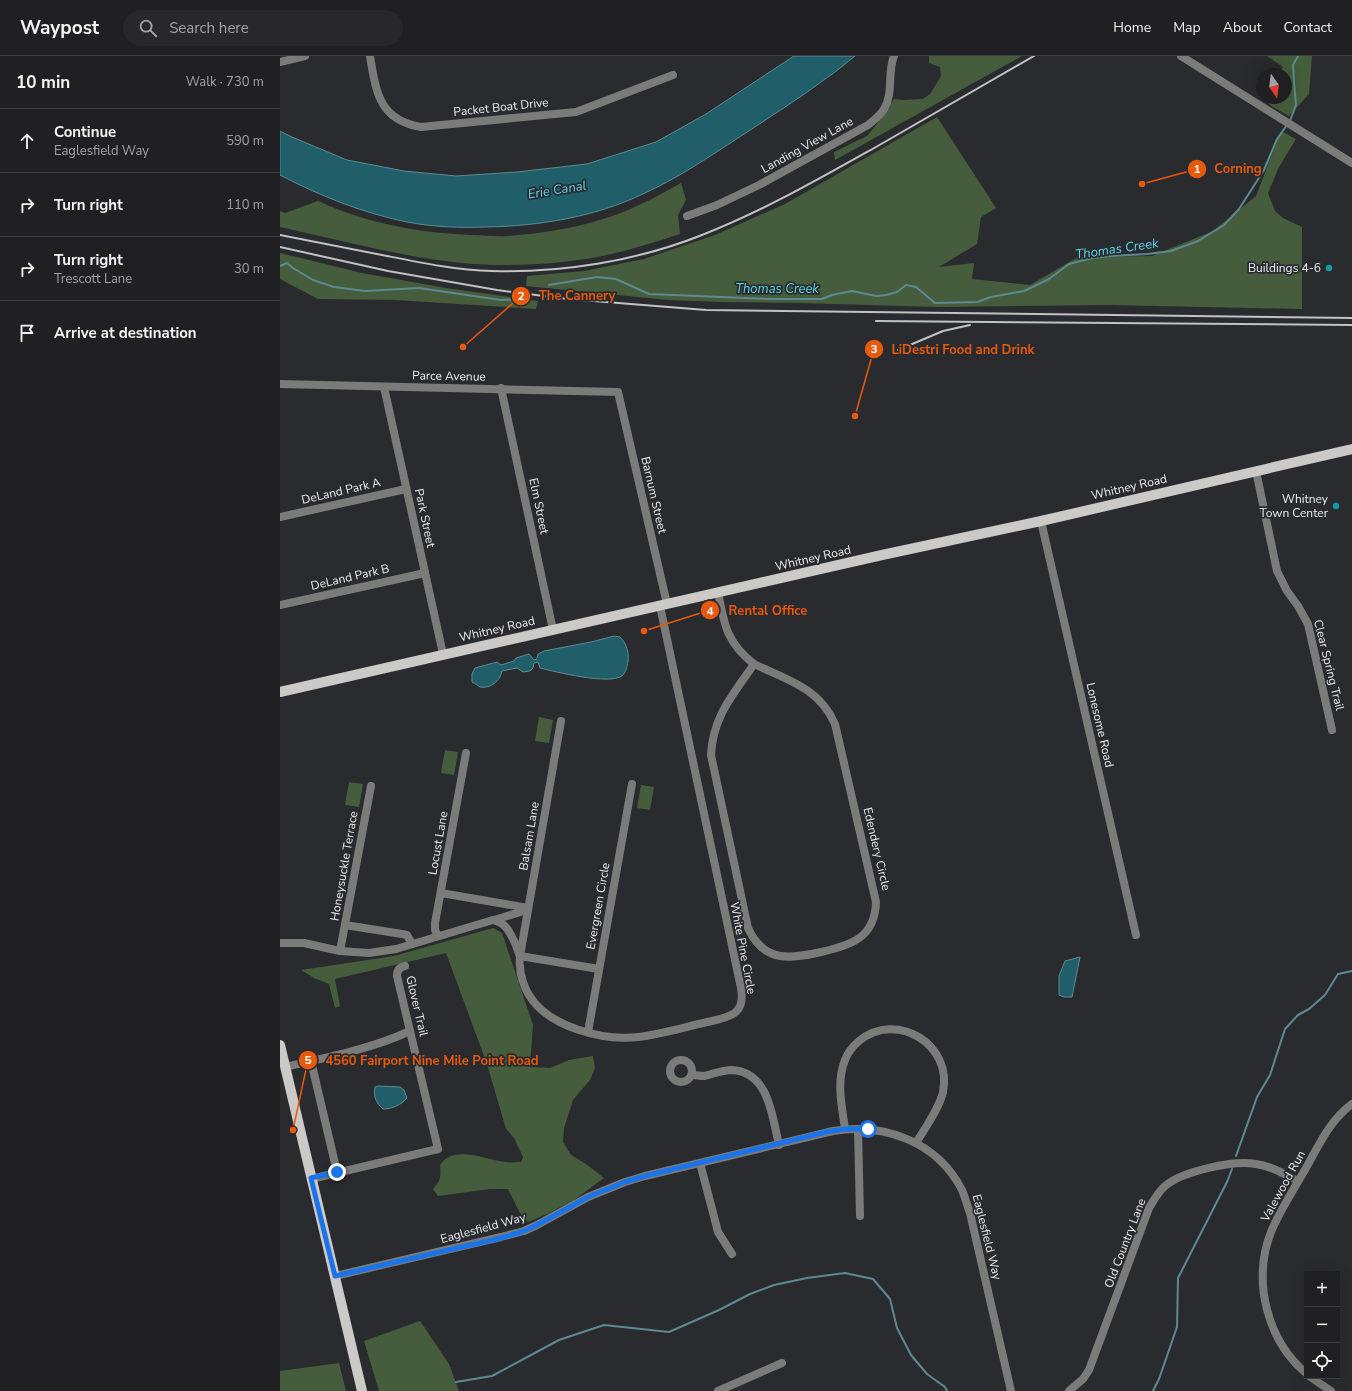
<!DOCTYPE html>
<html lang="en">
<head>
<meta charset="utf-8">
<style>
	:root { --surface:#202023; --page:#28282b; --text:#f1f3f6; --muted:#a2a3a6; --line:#3d3e41 }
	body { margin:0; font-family:"Nunito Sans",sans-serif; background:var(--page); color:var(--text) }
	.controls { position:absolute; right:12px; bottom:12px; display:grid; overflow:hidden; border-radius:0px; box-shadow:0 4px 16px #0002 }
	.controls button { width:36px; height:36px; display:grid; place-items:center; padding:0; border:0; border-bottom:1px solid var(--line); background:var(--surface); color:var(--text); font:20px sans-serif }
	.compass { position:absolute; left:976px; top:12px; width:36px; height:36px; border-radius:50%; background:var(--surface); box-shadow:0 4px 16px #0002; rotate:166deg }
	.stop { position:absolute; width:12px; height:12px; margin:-9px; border:3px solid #1a73e8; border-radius:50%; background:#fff }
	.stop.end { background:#1a73e8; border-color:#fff; box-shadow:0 1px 4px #0008 }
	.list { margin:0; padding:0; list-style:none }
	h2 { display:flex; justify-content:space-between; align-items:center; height:52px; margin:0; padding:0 16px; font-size:17px }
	h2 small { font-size:13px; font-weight:400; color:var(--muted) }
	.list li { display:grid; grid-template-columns:26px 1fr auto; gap:12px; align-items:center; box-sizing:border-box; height:64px; padding:0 16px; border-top:1px solid var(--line) }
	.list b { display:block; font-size:15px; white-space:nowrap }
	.list p { margin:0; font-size:13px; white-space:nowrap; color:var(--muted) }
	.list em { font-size:13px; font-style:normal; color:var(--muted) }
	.icon { flex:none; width:22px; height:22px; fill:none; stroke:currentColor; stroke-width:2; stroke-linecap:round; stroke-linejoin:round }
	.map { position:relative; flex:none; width:1072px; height:1335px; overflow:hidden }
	header { display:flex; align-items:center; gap:24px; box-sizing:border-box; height:56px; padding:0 20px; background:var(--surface); border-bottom:1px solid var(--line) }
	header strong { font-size:19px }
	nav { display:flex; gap:22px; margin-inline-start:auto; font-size:14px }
	.search { width:280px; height:36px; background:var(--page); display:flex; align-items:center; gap:10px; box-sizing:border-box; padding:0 14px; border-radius:22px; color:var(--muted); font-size:15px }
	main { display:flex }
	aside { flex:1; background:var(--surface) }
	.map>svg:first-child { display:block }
</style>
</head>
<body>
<header>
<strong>Waypost</strong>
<div class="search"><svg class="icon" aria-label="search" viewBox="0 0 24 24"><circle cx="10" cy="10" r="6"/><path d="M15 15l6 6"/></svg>Search here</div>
<nav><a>Home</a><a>Map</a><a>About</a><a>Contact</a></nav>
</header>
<main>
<aside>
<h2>10 min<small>Walk · 730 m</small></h2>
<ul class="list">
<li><svg class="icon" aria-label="ahead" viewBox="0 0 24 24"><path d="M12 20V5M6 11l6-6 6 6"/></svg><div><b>Continue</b><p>Eaglesfield Way</p></div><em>590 m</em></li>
<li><svg class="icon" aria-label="right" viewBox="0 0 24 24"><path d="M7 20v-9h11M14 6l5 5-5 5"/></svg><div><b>Turn right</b></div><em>110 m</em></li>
<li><svg class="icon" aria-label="right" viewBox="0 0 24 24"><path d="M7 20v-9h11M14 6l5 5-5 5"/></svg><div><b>Turn right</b><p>Trescott Lane</p></div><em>30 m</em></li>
<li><svg class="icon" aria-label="arrive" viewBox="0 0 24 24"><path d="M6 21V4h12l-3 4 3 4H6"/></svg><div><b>Arrive at destination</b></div></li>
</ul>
</aside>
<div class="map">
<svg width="1072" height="1335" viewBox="0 0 1072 1335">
	<rect width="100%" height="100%" fill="#2a2b2f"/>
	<g fill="#455d3c">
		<path d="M649,0H742L555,104L554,96L587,80L604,59L614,43L623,44L643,43L650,38L661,20L660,11L649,7Z"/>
		<path d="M987,0H1032L1029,38L1009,60L993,51L984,44L985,42H1006V18H999L1003,11Z"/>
		<path d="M657,61L716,152L701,161L697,188L659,211L694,207L692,223L750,229L798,201L872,200L933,175L976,140L1001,75L1016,83L999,111L988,137L995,155L1003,162L1022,171V253L830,249L658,251L519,247L440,246L388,244L246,230L247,220L304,215L364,203L435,179L505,148Z"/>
		<path d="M401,127L406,144L398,159L400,178C369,188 338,198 306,203C266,209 223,211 182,207C121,201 60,184 0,171V155L5,157L38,145C86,167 139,177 192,179C204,179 216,181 228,180C265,177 303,171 338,158C360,150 381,138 401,127Z"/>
		<path d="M0,197L82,217L166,232L258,245L256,253L115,244L38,243L0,223Z"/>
		<path d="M259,661L273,664L269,687L255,685Z"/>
		<path d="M165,694L178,696L174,719L161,717Z"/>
		<path d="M69,726L83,728L79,751L65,749Z"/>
		<path d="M361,729L374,731L370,754L357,752Z"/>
		<path d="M213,872L222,877L253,969L250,1011L270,1012L289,1004L313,1000L315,1012L310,1024L293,1044L284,1072L283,1086L291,1099L306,1108L324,1122L294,1144L267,1158L248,1166L240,1157L228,1133H210L158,1140L153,1133C161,1124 161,1121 160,1109C174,1088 206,1104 225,1106C230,1107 236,1106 241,1106L243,1101L234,1082L226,1073L207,1008L166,897L55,923L60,950L55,952L49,928L34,922L21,914L114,900Z"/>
		<path d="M140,1265L169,1308L179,1335H99L84,1285Z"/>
		<path d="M59,1307L66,1335H0V1315Z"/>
	</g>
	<g fill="#205f69" stroke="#5d8a91">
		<path d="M514,0H575C566,7 557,15 548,21C520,42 490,61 461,80C429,101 398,122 363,138C314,161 260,170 206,171C180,172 153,171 127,166C83,157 40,140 0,119V75L12,81L67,104L124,115L176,120L237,116L307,108L376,86L426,58Z"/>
		<path d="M334,580L340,581C347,588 349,596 348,606C347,611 346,616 342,620C329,629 276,616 260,612L258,606L254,607L253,612L250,615L243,616L237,612L222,615C220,625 211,633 200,631C198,630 195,627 192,626V618L195,612L217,606L221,609L234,605L236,602L249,598L254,604L257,603L258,598L264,595L311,586Z"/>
		<path d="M800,901L792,941H784L779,939V920L785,905Z"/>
		<path d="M98,1030L120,1031L124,1034L127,1042C121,1049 112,1053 103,1053C96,1047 93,1040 95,1031Z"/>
	</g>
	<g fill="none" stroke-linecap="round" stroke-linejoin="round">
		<g stroke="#5d8a91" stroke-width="2">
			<path d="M1010,65L1016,49L1014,26L1013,9L1018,0"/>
			<path d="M0,210L7,207L13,212L33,224L54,231L85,235L139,232L221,244L242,243"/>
			<path d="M269,229L317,221L336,223L369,238L491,243H542L552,239L572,235L596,240L606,239L617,236L626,229L636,231L655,247L697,246L711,241L744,235L769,223L789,208L812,202L830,200L868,198L891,195L918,185L944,169L959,153L984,114L997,83L1007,69"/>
			<path d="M956,1100L977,1041L990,1019L1005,973L1018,959L1029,953L1045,939L1058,918L1072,915"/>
			<path d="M176,1326L212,1320L279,1284L324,1269L389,1276L439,1254L470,1238L494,1229L527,1222L565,1217L593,1223L610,1243L617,1272L631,1299L647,1318L665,1331L667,1335"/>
			<path d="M873,1335L879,1323L897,1271L898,1222L947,1126L952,1113"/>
		</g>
		<g stroke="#7b7b79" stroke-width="8">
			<path d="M90,0C96,36 99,64 141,71L296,56L393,19"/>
			<path d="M901,0L1072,107"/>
			<path d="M0,6L25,0"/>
			<path d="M407,160L437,149L479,129L588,69C594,64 600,60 604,53C614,37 607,17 614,0"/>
			<path d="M0,328L338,336L387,548"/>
			<path d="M104,331L163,598"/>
			<path d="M221,332L273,574"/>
			<path d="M976,415L997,515L1007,535L1018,550L1028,568L1052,674"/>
			<path d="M0,461L126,433"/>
			<path d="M761,465L856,879"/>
			<path d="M438,536C444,569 447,587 474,608"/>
			<path d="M0,549L145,517"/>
			<path d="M474,608C508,624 539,632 555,668L596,846C595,882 571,889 541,896C510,903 484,907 468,872L431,699C433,660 453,639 474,608Z"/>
			<path d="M281,665L240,900L319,913"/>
			<path d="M161,837L248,852"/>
			<path d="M214,864L247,854"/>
			<path d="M65,869L122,878L127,879L132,888"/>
			<path d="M158,880L155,874V867L186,697"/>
			<path d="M0,887H24L60,895L89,897L116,893L213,864C227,867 230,877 236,889C237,893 239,897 240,901C240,904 239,907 240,910C240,919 244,931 249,939C268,971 323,985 358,981C383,978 408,970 432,965C454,960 465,956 461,932L380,550"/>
			<path d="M60,895L91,730"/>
			<path d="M308,976L352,728"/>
			<circle cx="401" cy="1015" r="11"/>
			<path d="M31,1005L57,1116"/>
			<path d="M5,1011C48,1001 91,993 130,975"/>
			<path d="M412,1019C416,1019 420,1020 424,1020C433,1018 442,1014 452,1014C489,1016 492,1060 499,1089"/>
			<path d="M565,1073C562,1051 556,1026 565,1004C568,996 573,990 579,985C617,954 673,989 663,1036C659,1053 645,1072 636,1087"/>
			<path d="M578,1073L580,1160"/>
			<path d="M420,1107L438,1176L452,1198"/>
			<path d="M31,1123L158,1093L117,920C117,914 120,911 125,910"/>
			<path d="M55,1220L221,1181L244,1175L257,1169L308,1141L345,1126L365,1120L553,1075C604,1067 657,1085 682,1134C685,1141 687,1149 690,1157L731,1335"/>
			<path d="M1027,1318C987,1285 972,1225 991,1176C1000,1154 1014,1133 1026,1112C1039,1089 1050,1064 1072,1048"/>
			<path d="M1029,1320L1051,1335"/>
			<path d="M438,1335L502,1307"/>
			<path d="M789,1335L803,1323L809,1314L869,1152C874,1144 878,1136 885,1130C903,1115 953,1104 976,1108C991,1110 1004,1118 1018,1125"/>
		</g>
		<g stroke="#cbcac6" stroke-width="10">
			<path d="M0,636L602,499L761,465L1072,393"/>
			<path d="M0,989L82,1335"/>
		</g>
		<g stroke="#c1c2c4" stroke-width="2">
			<path d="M0,179C36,186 72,193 107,200C142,207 176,214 212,215C282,217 357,205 422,179C483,155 539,123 596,91C649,60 702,30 754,0"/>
			<path d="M0,191L108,215L217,234L288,243L426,254L1072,262"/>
			<path d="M596,265L1072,269"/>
			<path d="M618,294L663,275L690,269"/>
		</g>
	</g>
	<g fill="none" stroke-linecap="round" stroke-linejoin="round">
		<path stroke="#1a73e8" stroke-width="5" d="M57,1116L31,1122L55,1220L221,1182L244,1175L257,1169L308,1141L345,1126L365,1120L546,1076L565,1073H588"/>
	</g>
	<g fill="#0f9aa8" stroke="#2a2b2f" stroke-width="1.5">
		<circle cx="1049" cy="212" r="4"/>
		<circle cx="1056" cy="450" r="4"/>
	</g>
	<g text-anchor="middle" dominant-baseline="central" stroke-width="3.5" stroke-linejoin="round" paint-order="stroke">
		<g font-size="12" fill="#ecedef" stroke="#2a2b2f">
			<text transform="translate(221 51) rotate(-6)">Packet Boat Drive</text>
			<text transform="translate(527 89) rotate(-29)">Landing View Lane</text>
			<text transform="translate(169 320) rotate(1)">Parce Avenue</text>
			<text transform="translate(849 431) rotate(-13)">Whitney Road</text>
			<text transform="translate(61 435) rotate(-13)">DeLand Park A</text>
			<text transform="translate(374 439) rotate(77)">Barnum Street</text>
			<text transform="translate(259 450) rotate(78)">Elm Street</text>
			<text transform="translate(145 462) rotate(78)">Park Street</text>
			<text transform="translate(533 502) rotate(-13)">Whitney Road</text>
			<text transform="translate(70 521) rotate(-13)">DeLand Park B</text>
			<text transform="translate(217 573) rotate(-13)">Whitney Road</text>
			<text transform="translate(1049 609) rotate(76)">Clear Spring Trail</text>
			<text transform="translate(820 669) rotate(77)">Lonesome Road</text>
			<text transform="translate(249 780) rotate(-80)">Balsam Lane</text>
			<text transform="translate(158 787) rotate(-80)">Locust Lane</text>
			<text transform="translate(597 793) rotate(77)">Edendery Circle</text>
			<text transform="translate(64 810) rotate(-80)">Honeysuckle Terrace</text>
			<text transform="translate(318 850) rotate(-80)">Evergreen Circle</text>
			<text transform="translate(463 892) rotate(79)">White Pine Circle</text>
			<text transform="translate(137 950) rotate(77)">Glover Trail</text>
			<text transform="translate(1003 1130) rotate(-61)">Valewood Run</text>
			<text transform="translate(203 1172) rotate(-15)">Eaglesfield Way</text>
			<text transform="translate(707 1181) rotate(76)">Eaglesfield Way</text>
			<text transform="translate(845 1187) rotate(-69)">Old Country Lane</text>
		</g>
		<g font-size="12" fill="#ecedef" stroke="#2a2b2f" text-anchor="end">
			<text x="1041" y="212">Buildings 4-6</text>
			<text x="1048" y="443">Whitney<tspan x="1048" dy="14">Town Center</tspan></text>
		</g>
		<g font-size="13" font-style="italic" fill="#5dd7ea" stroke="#2a2b2f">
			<text transform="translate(277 134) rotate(-9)">Erie Canal</text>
			<text transform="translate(837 193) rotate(-8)">Thomas Creek</text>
			<text x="497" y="233">Thomas Creek</text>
		</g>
	</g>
	<path fill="none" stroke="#e8590c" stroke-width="1.5" d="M862 128L917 113M183 291L241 240M575 360L594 293M364 575L430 554M13 1074L28 1004"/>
	<g fill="#e8590c" stroke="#2a2b2f" stroke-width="1.5">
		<circle cx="862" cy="128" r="4"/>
		<circle cx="183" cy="291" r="4"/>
		<circle cx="575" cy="360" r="4"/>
		<circle cx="364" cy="575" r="4"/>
		<circle cx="13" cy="1074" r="4"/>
		<circle cx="917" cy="113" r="10"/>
		<circle cx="241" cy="240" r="10"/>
		<circle cx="594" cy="293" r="10"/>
		<circle cx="430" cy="554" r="10"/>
		<circle cx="28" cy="1004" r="10"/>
	</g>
	<g font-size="12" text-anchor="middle" font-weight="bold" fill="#fff">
		<text x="917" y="117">1</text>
		<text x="241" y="244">2</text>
		<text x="594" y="297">3</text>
		<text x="430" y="559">4</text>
		<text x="28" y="1008">5</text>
	</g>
	<g font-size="13" text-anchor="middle" font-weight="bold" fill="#e8590c" stroke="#2a2b2f" stroke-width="3.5" stroke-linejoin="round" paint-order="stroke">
		<text x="958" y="117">Corning</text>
		<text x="297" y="244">The Cannery</text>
		<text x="683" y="298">LiDestri Food and Drink</text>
		<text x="488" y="559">Rental Office</text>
		<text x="152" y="1009">4560 Fairport Nine Mile Point Road</text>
	</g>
</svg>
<div class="controls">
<button>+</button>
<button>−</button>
<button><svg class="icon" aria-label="locate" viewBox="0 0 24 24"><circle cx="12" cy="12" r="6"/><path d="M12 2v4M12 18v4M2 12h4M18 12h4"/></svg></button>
</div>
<svg class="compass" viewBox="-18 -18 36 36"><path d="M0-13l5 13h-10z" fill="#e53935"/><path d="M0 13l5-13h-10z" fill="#a2a3a6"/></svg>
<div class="stop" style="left:588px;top:1073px"></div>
<div class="stop end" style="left:57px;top:1116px"></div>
</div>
</main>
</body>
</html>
